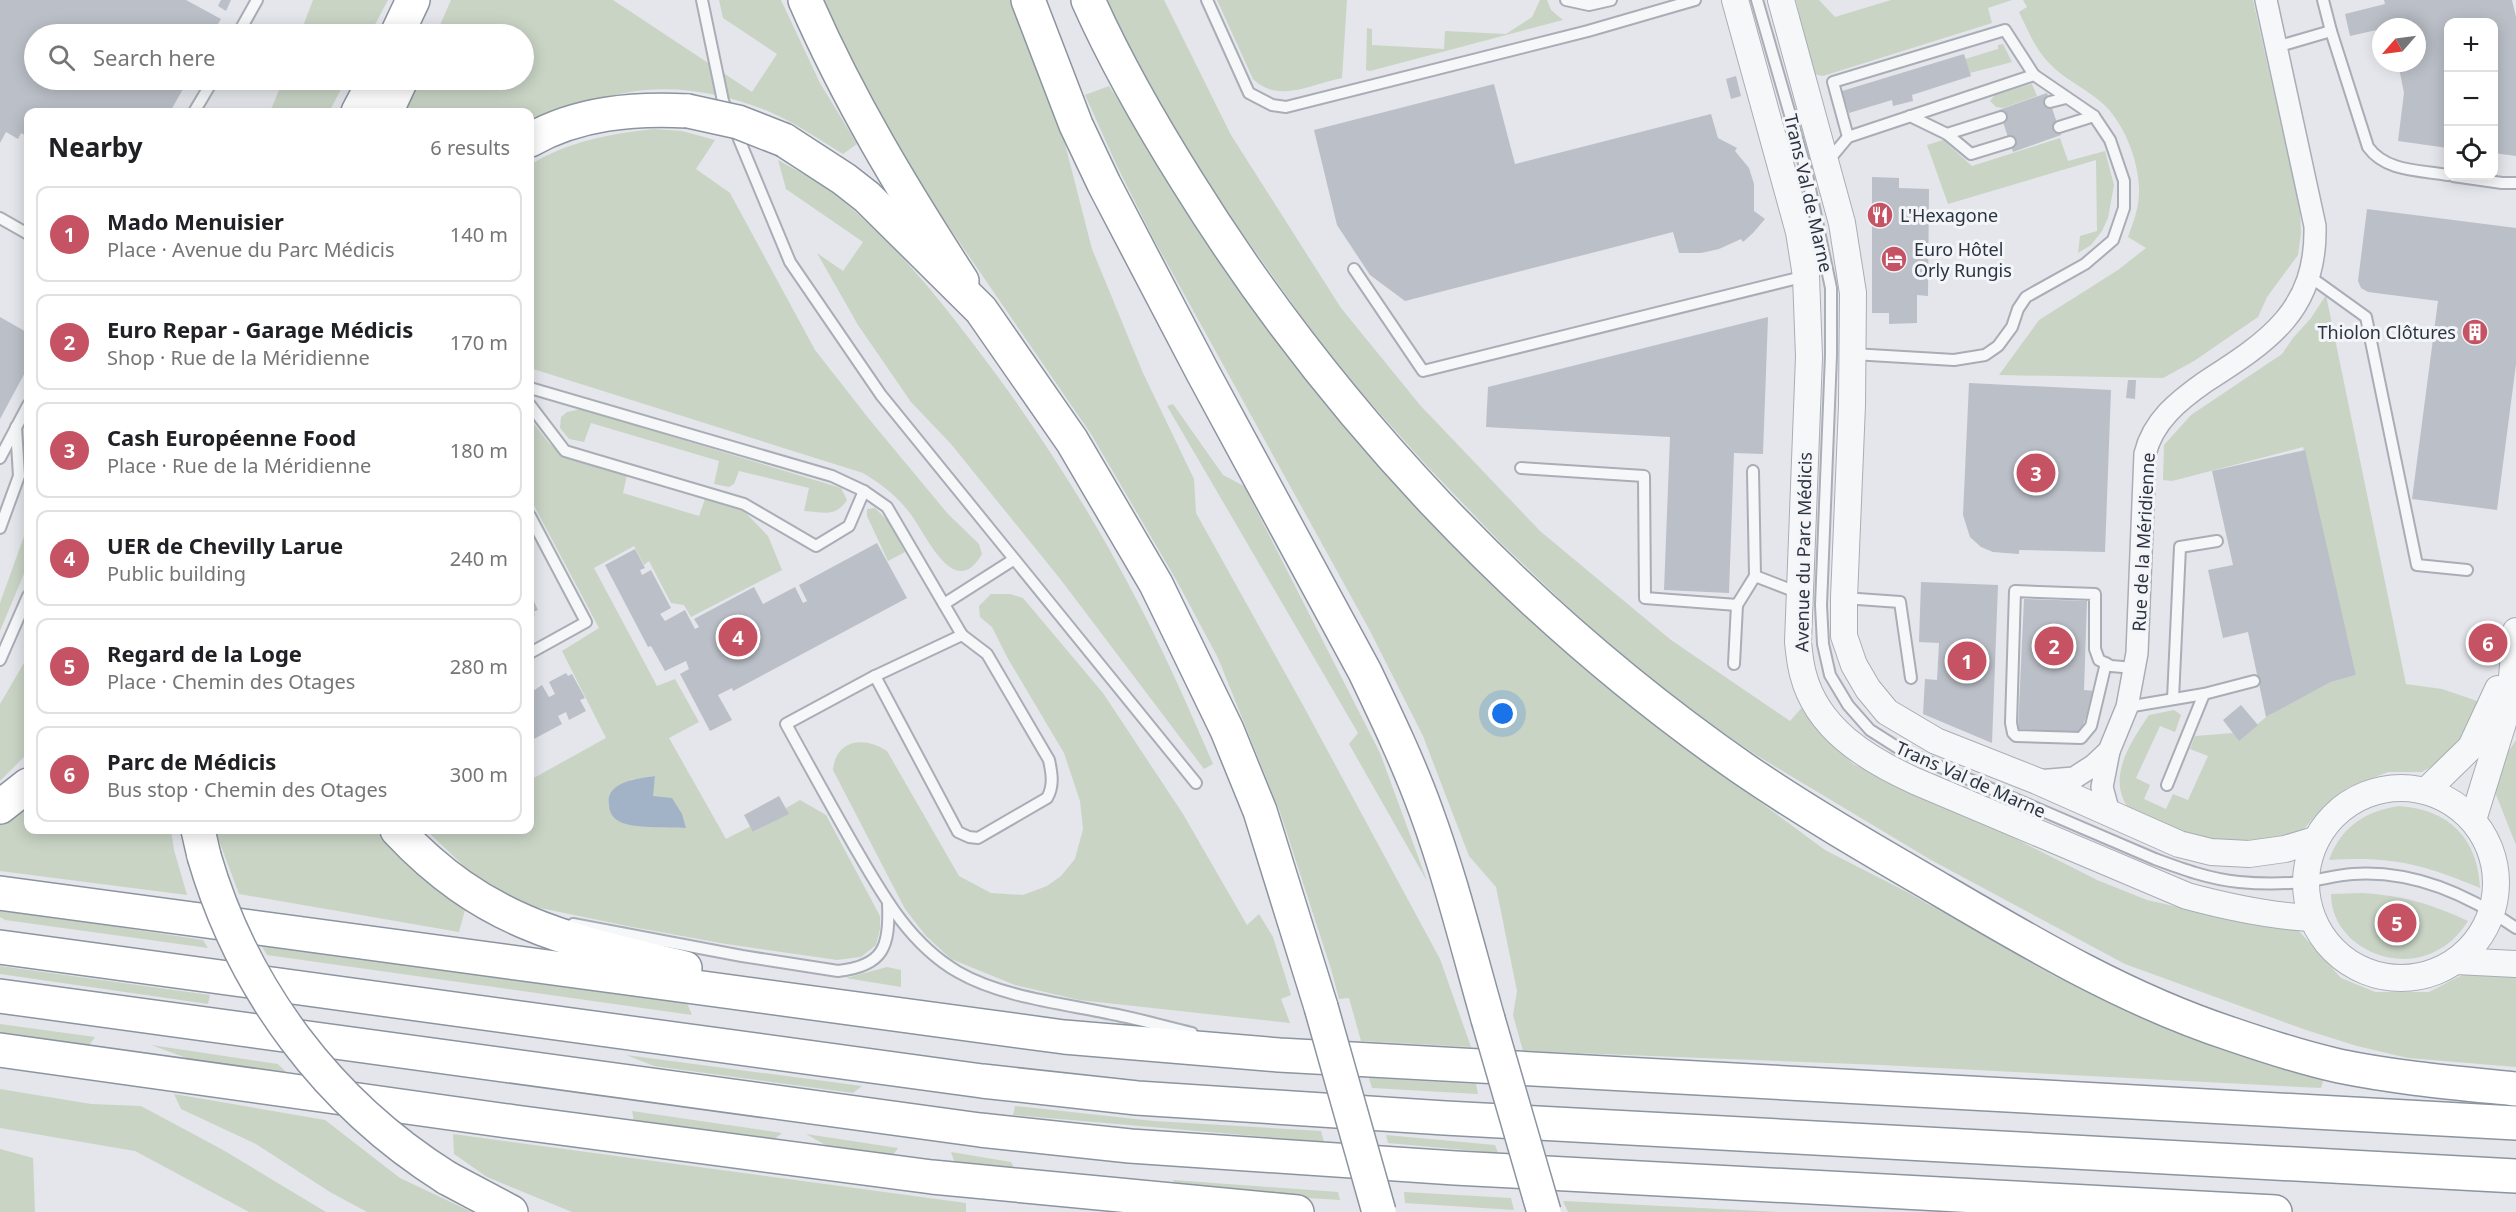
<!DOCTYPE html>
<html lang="en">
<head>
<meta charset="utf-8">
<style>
	:root { --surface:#fff; --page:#f6f6f6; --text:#202124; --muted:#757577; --line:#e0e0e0; --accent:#c55363 }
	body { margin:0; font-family:"Noto Sans",sans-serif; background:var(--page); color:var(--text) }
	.controls { position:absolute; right:18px; top:18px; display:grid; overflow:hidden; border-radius:12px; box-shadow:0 3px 15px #0003 }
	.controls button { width:54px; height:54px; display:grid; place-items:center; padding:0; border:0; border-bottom:2px solid var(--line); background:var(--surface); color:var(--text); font:30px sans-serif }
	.compass { position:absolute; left:2372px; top:18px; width:54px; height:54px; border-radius:50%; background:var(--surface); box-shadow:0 3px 15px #0003; rotate:242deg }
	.you { position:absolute; left:1503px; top:714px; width:21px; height:21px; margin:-15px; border:4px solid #fff; border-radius:50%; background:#1a73e8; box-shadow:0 0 0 9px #1a73e833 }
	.badge { display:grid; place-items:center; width:39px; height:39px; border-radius:50%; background:var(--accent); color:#fff; font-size:20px; font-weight:700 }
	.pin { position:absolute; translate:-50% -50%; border:3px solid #fff; box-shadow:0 2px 6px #0006 }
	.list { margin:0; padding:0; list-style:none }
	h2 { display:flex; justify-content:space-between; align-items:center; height:78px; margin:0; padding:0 24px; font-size:26px }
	h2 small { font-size:20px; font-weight:400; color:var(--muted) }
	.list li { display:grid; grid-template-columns:39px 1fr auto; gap:18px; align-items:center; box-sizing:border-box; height:96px; margin:0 12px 12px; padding:0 12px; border:2px solid var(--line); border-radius:12px }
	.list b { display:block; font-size:22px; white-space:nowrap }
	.list p { margin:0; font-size:20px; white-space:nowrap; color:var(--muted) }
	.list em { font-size:20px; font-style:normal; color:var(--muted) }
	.icon { flex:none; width:33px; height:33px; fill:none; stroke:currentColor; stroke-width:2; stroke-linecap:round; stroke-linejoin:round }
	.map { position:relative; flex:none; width:2516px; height:1212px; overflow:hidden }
	.search { position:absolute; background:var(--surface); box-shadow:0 3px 15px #0003; left:24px; top:24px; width:510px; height:66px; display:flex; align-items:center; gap:15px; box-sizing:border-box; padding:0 21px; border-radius:33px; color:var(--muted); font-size:22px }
	.panel { position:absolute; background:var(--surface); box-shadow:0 3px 15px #0003; left:24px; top:108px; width:510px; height:726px; border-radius:12px }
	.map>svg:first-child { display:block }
</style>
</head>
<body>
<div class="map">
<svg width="2516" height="1212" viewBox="0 0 2516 1212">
	<rect width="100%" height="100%" fill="#e4e6eb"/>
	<g fill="#c9d4c5" fill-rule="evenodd">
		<path d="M313,0H388L370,34H300Z"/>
		<path d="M451,0H613L752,92L777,54L723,18L719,0H781L820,83L857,144L843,154C820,140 797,124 772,113C729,94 677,84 630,92C595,98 562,111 530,123V112H401L416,80H524V34H436Z"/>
		<path d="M818,0H1011L1064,140L1092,249L1143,373L1194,479L1196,513L1304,707L1440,959L1471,1047L1361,1041L1349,998L1339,999L1331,969L1280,812L1218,658L1178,583L1091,434L901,157Z"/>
		<path d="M1107,0H1164L1231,135L1341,308L1420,405L1540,531L1671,640L1790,721L1805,704L1831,740L1853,764L1949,805L2097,880L2147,900L2240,921L2274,924L2299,931L2341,978L2375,992H2429L2464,974L2516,976V1067L2408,1058L2357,1046L2306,1030L2125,964L1931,860L1756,755L1693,712L1609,646L1501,543L1426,465L1333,361L1189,158L1136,62Z"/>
		<path d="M1217,0H1347L1342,78C1311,84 1279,104 1253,79Z"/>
		<path d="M1540,0H1547L1551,10L1563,20L1370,71L1366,70L1367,28L1372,29V45L1444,49L1445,31L1506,34L1532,17Z"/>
		<path d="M1796,0H1819L1835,17L1891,0H2012L1988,8L1992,23L1823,76L1813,74Z"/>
		<path d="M2023,0H2253L2300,210L2301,233L2298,255L2267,297L2258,317L2194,361L2163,378L1999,375L2039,320L2118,270L2146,248L2128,237C2133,223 2139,208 2139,193C2140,163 2124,121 2101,102C2085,88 2064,79 2049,63C2035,49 2028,30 2019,12L2027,7Z"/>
		<path d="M2003,44L2012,62L1970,73L1965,59L1998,49V45Z"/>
		<path d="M283,80H346L329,112H270Z"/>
		<path d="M2032,84L2037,96L2003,108L1996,107L1990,101L1995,95Z"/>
		<path d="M1109,86L1223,260L1636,707L1711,766L1825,850L1907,892L2054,976L2136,1015L2238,1054L2325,1074L2321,1088L1881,1065L1523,1051L1513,1015L1517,991L1496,887L1469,856L1423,736L1369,629L1152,236L1117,166L1085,95Z"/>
		<path d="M654,129L682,131L715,140L696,169L730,193L815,350L869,419L948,514L979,544L982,554C954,603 926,533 909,512C896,495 881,484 863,473L530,368V165C568,141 610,134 654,129Z"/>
		<path d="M2060,138L2068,161L2105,151L2114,185L2108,218L2102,231L2091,245L2078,253L2080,236L2097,231L2096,160L1948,204L1927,145L1943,140L1972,166Z"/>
		<path d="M778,160C793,169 811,177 825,187C882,230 928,284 971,341C1042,433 1106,535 1157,640C1177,681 1195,723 1213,764L1204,769L1061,580L951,444L911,402L858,325L817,253L843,271L863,242L786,189Z"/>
		<path d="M2326,295L2406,684L2442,689L2480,702L2464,736L2445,759L2422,772H2388L2349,787L2324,806L2297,837L2280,845L2191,839L2131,812C2105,779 2129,745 2149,715L2174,710L2181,715L2175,732L2160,726L2136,778L2150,785L2144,799L2166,809L2173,794L2188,800L2208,756L2190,749L2195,736L2233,733L2239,740L2266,717L2331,682L2356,675L2303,447L2172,481L2163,480L2164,445L2191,415L2282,354L2293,338L2311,318Z"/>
		<path d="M1173,404L1223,475L1244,486L1380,753L1427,881L1349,744L1358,733L1167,406Z"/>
		<path d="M581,409L841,488L847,500C835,518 824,512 804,511L809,488L739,471L734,484L729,487L714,484L719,461L591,423L584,442L569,439L560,428L561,417L567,412Z"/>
		<path d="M530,419L549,443L564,456L627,475L623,493L699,516L705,499L743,510L768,536L782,570L691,617L684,605L671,603L649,561L644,565L634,546L594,568L657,686L675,679L699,722L669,738L726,839L751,826L754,832L788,814L786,808L800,800L826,815L880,916V929L876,945L861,957L837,960L726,944L627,926L521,904L467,869L426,830H530V780L606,738L562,651L599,628L530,498ZM655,776L652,796L630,780Z"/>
		<path d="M875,508L889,522L905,552L888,561L867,516V509Z"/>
		<path d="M28,525V564L0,631V603Z"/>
		<path d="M991,594H1010L1023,598L1103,693L1183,814L1247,925L1259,914L1273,937L1291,995L1281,999L1290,1023L1079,1000L1015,985L951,959L926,936L905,909L833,770C836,739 864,736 887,751L959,876L991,893L1023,895L1047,886L1061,876L1075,859L1083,829L1080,801L1064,753L1007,657L992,627L980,617L979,606Z"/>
		<path d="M28,656V753L0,781V704Z"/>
		<path d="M2516,740V845L2493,787L2499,766Z"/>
		<path d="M28,804V830H171L174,850L187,895L0,871V823Z"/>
		<path d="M2399,806C2449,809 2478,839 2480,888C2422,864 2392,856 2329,860C2341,827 2365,811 2399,806Z"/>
		<path d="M215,830H376C401,861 432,885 466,906L459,932L239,894Z"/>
		<path d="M2362,893C2404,896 2429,903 2468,921C2459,935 2449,945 2434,952C2392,973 2331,944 2331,894Z"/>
		<path d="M0,909L203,940L208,948L5,920L0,917Z"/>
		<path d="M261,945L687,1003L692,1015L267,955Z"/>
		<path d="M0,966L210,995L208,1004L0,974Z"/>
		<path d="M887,967L901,970V987L846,978Z"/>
		<path d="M0,1024L95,1037L87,1048L0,1036Z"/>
		<path d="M151,1045L278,1064L289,1075L192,1060Z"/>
		<path d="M626,1055L862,1086L853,1093L654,1066Z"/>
		<path d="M1369,1078L1476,1084L1478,1094L1372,1088Z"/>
		<path d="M0,1089L91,1104L141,1106L223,1150L326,1212H249L135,1151L0,1128Z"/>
		<path d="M174,1094L325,1120L400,1178L472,1212H367L330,1192L256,1144L181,1109Z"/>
		<path d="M1015,1106L1154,1121L1321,1131L1324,1142L1013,1115Z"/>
		<path d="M632,1111L782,1133L771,1142L634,1121Z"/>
		<path d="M453,1134L966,1203V1212H572L487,1177L454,1154Z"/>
		<path d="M806,1134L898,1148L891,1158L836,1151Z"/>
		<path d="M1386,1135L1495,1145L1498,1153L1388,1143Z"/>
		<path d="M0,1149L33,1158L35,1212H0Z"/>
		<path d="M951,1152L1011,1162L1017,1174L956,1166Z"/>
		<path d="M1173,1180L1338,1192L1340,1200L1177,1190Z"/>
		<path d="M1404,1192L1511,1198L1514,1210L1405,1203Z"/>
		<path d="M1563,1201H1564L1779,1212H1568Z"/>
	</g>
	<path fill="#a2b3c8" d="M655,776L653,796L672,798L682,814L686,828C670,827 628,829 617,820C611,816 609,810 609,804C605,782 639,778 655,776Z"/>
	<g fill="#bbbfc7">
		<path d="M0,0H186L221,19L212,34H34V80H188L170,112H28V137L21,133L18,139L6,132L0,143Z"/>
		<path d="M221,0H231L226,11L218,6Z"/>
		<path d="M2384,0H2512L2516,17V156L2494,153V22H2448V148L2398,141L2404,93L2398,63H2417V27H2381V29L2350,36L2345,14L2385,4Z"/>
		<path d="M1964,54L1971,76L1912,95L1913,101L1893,106L1892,100L1849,113L1842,91Z"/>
		<path d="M1736,76L1741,96L1731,99L1726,79Z"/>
		<path d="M1494,84L1515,164L1711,114L1718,138L1737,148L1735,151L1749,168L1754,184V211L1765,219L1753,233L1743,242L1741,239L1719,249L1701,253H1679L1673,232L1405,301L1370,275L1337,225L1314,130Z"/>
		<path d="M2047,93L2061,135L2013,152L1999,110Z"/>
		<path d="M1872,177L1899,178V188L1929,189L1928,296L1917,295V323L1889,324V313H1872Z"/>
		<path d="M2367,209L2516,228V364L2497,510L2412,499L2438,301L2368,292L2361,288L2358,281Z"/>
		<path d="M0,317L28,333V367L0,419Z"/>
		<path d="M1768,317L1763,454L1734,453L1729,593L1664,590L1670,437L1486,427L1488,387Z"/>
		<path d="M2128,380H2136L2135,399L2126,398Z"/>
		<path d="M1969,383L2111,390L2105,552L2019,550V554L1993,552L1981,547L1970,537L1963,515Z"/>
		<path d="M2305,450L2356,675L2331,682L2266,717L2248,632L2223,638L2208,570L2233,565L2212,471Z"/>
		<path d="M877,543L907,598L733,691L732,688L718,695L732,720L710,731L680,674L689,669L686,661L665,671L651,646L648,647L605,565L635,549L645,568L640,570L642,575L651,570L671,608L660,614L665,621L685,610L695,629L699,627L694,619L754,587L763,604L795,587L803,603L807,601L799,585Z"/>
		<path d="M1921,582L1998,585L1992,743L1923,714L1925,679L1937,680L1939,643L1919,642Z"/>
		<path d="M530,593L538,610L533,612L535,615L530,618Z"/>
		<path d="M2024,599L2087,601L2084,690L2096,691L2080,733L2018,729Z"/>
		<path d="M566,673L568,676L572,674L585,698L580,700L586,711L569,720L566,712L558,716L562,724L530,741V693L542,685L549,697L555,694L549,682Z"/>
		<path d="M2241,705L2258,725L2239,741L2223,720Z"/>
		<path d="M779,796L789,814L753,832L744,815Z"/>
		<path d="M2391,914L2405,917L2402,931L2388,928Z"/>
	</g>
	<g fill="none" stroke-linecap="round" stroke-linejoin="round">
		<defs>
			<g id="service">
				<path d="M702,0L723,101L728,113"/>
				<path d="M1207,0L1249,93L1272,105L1286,107L1588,31L1695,0"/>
				<path d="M1566,0L1589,5L1611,0"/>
				<path d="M1757,0L1806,170L1831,288V355L1821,605L1823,644L1830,675L1848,705L1870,730L1903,751L2155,859C2182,869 2209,879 2239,882C2260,884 2282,884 2303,882C2320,880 2336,875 2353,874C2412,870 2469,895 2516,928"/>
				<path d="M2323,0L2331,31L2368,147C2386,172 2420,170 2448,175"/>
				<path d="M238,34L257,0"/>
				<path d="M2276,47L2331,31"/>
				<path d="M2050,102L2066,98"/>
				<path d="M194,112L213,80"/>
				<path d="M1910,116L1947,134L1971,154L2010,142"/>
				<path d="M734,127L790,262L881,395L1196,783"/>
				<path d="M2059,127L2094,116"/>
				<path d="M1947,134L2001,117"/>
				<path d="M1848,137L1833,82L2005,30L2034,75"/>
				<path d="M1828,161L1848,137L2034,75L2094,116L2110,140L2124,181V208L2113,240L2085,264L2026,297L2018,309L2012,327L1998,346L1985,355L1954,360L1853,354"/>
				<path d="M2453,176L2502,183H2516"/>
				<path d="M0,218L28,234"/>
				<path d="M1354,269L1423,371L1806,276"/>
				<path d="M2309,276L2366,317L2417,565L2467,570"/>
				<path d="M530,388L832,476L864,491L887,507L962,635L875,676L786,724C808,764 830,804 853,844C881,892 908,943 958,972C1001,997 1065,1004 1112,1014C1139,1019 1166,1027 1192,1033"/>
				<path d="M530,405L565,451L744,504L816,546L849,526L864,491"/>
				<path d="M0,458L28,405"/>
				<path d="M1521,468L1644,476L1645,598L1737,605L1755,576L1799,593"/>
				<path d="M1753,471L1755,576"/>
				<path d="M530,516L586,622L530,653"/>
				<path d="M0,528L19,476L16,427"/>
				<path d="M1844,598L1900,602L1911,678"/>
				<path d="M944,604L1013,560"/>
				<path d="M0,660L28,596"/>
				<path d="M2106,663L2091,726L2081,738L2016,736L2013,733L2011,723L2015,591L2095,594V649L2099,660L2111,666L2134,668"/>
				<path d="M1734,664L1737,605"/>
				<path d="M875,676L958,832L969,837L978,838L1047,798C1054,786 1052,774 1049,760L987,654L962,635"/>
				<path d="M2173,699L2180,547L2217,541"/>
				<path d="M2127,707L2204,694L2254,681"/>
				<path d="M2167,785L2204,694"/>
				<path d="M573,924L742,956L838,971C884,966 890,946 888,904"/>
			</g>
			<g id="minor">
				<path d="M2037,781L2074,778L2094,765L2109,751L2127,707L2137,653L2145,454C2153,421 2178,401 2205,382C2269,341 2317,310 2315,226L2266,0"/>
				<path d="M2109,813L2102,787L2109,751"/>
			</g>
			<g id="tertiary">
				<path d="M1735,0L1799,232L1806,276L1809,357L1798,642C1799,652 1800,663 1803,674C1817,729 1867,759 1915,781L2187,896C2228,907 2269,916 2312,918"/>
				<path d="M1781,0L1842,223L1853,293L1852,405L1844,598V636L1854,665L1868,689L1887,712L1936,741L2037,781L2179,844L2211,852L2249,854L2285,849L2315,840"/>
				<circle cx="2401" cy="883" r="95"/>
				<path d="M2427,790L2471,747L2498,689"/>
				<path d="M2473,820L2510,700L2516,631"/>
				<path d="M2456,961L2516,964"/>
			</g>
			<g id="trunk">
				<path d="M805,0C848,99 903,190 962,281"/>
				<path d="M1028,0L1076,125L1104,184L1203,373L1365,672C1387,718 1409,764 1426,811C1451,879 1468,949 1488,1019"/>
			</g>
			<g id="motorway">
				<path d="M1088,0C1116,63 1150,122 1187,181C1329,410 1524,617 1745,770C1805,811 1867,847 1929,883C2026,940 2124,999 2231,1034C2266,1046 2303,1058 2339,1066C2397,1078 2457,1083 2516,1089"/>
				<path d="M397,34L413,0"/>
				<path d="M358,112L375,80"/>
				<path d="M386,112L401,80"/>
				<path d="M530,140C578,113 633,108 688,111"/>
				<path d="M784,140L844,179L867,197L981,310L1072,441L1156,584L1227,730L1260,811L1321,1007"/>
				<path d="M0,807L28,785"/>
				<path d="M198,830L204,856"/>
				<path d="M397,830C484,923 565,940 685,968"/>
				<path d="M0,893L1064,1037L1279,1055L2516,1123"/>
				<path d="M0,947L982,1081L1137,1098L1445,1118L2516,1176"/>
				<path d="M0,996L980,1130L1130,1146L1455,1168L2275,1212"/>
				<path d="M0,1050L515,1122L932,1177L1297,1212"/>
				<path d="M447,1178L511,1212"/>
			</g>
		</defs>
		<use href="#service" stroke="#a9adb5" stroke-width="14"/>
		<use href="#minor" stroke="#a9adb5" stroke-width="24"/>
		<use href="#tertiary" stroke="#a9adb5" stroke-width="28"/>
		<use href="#trunk" stroke="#8c94a0" stroke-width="36"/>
		<use href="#motorway" stroke="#8c94a0" stroke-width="36"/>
		<use href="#service" stroke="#f6f7f9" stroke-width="10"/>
		<use href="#minor" stroke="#f6f7f9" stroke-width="21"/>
		<use href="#tertiary" stroke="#f6f7f9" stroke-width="26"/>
		<use href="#trunk" stroke="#fff" stroke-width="33"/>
		<use href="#motorway" stroke="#fff" stroke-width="33"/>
		<defs>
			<path id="trunk-bridge" d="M1488,1019L1544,1212"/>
			<g id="motorway-bridge">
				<path d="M688,111L738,122L784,140"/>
				<path d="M204,856C243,990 328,1103 447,1178"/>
				<path d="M1321,1007L1379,1212"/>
			</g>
		</defs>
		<use href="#trunk-bridge" stroke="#8c94a0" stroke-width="36" stroke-linecap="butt"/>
		<use href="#motorway-bridge" stroke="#8c94a0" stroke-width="36" stroke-linecap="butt"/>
		<use href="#trunk-bridge" stroke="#fff" stroke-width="33"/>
		<use href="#motorway-bridge" stroke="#fff" stroke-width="33"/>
	</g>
	<defs>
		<symbol id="restaurant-disc" viewBox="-11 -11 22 22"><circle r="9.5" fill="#c55363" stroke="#f3f5f8"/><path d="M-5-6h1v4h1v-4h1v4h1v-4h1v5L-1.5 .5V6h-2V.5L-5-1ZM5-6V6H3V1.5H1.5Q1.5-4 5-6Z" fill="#fff"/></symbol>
		<symbol id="hotel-disc" viewBox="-11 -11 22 22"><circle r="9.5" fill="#c55363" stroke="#f3f5f8"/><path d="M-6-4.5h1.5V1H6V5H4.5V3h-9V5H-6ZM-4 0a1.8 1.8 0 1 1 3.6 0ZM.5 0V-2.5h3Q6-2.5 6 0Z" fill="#fff"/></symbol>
		<symbol id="building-disc" viewBox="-11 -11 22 22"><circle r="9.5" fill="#c55363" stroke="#f3f5f8"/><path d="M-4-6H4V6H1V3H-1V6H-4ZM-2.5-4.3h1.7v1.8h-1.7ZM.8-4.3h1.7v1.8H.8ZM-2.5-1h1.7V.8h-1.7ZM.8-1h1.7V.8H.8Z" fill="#fff"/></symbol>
	</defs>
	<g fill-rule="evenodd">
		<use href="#restaurant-disc" x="1865" y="200" width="30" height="30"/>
		<use href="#hotel-disc" x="1879" y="244" width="30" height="30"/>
		<use href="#building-disc" x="2460" y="317" width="30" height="30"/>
	</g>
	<g text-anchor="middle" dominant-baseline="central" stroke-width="6" stroke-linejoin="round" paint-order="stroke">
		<g font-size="18" fill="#2c3442" stroke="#f3f5f8">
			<text transform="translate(1809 193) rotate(77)">Trans Val de Marne</text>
			<text transform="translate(2143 542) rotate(-87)">Rue de la Méridienne</text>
			<text transform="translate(1803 552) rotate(-89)">Avenue du Parc Médicis</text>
			<text transform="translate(1971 779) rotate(24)">Trans Val de Marne</text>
		</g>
		<g font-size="18" fill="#2c3442" stroke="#f3f5f8" text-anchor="start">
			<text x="1900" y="215">L'Hexagone</text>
			<text x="1914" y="249">Euro Hôtel<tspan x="1914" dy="21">Orly Rungis</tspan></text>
			<text x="2456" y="332" text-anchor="end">Thiolon Clôtures</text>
		</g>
	</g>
</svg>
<div class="controls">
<button>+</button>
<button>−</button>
<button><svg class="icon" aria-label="locate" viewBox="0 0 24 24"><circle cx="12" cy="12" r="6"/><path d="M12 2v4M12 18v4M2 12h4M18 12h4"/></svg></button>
</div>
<svg class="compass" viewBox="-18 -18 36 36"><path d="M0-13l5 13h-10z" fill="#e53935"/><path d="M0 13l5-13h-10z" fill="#757577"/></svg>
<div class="you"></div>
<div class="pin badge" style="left:1967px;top:661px">1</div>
<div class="pin badge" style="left:2054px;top:646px">2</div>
<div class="pin badge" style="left:2036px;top:473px">3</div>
<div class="pin badge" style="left:738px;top:637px">4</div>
<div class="pin badge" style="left:2397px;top:923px">5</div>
<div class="pin badge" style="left:2488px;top:643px">6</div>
<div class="search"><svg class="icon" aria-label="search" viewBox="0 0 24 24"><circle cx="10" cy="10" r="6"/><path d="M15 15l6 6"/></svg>Search here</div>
<section class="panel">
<h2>Nearby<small>6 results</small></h2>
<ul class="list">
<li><span class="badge">1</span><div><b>Mado Menuisier</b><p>Place · Avenue du Parc Médicis</p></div><em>140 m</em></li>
<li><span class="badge">2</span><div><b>Euro Repar - Garage Médicis</b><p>Shop · Rue de la Méridienne</p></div><em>170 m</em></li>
<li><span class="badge">3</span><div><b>Cash Européenne Food</b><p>Place · Rue de la Méridienne</p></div><em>180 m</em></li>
<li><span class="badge">4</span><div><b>UER de Chevilly Larue</b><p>Public building</p></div><em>240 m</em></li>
<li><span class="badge">5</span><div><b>Regard de la Loge</b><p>Place · Chemin des Otages</p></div><em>280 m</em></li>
<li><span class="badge">6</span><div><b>Parc de Médicis</b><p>Bus stop · Chemin des Otages</p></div><em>300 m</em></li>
</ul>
</section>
</div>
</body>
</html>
